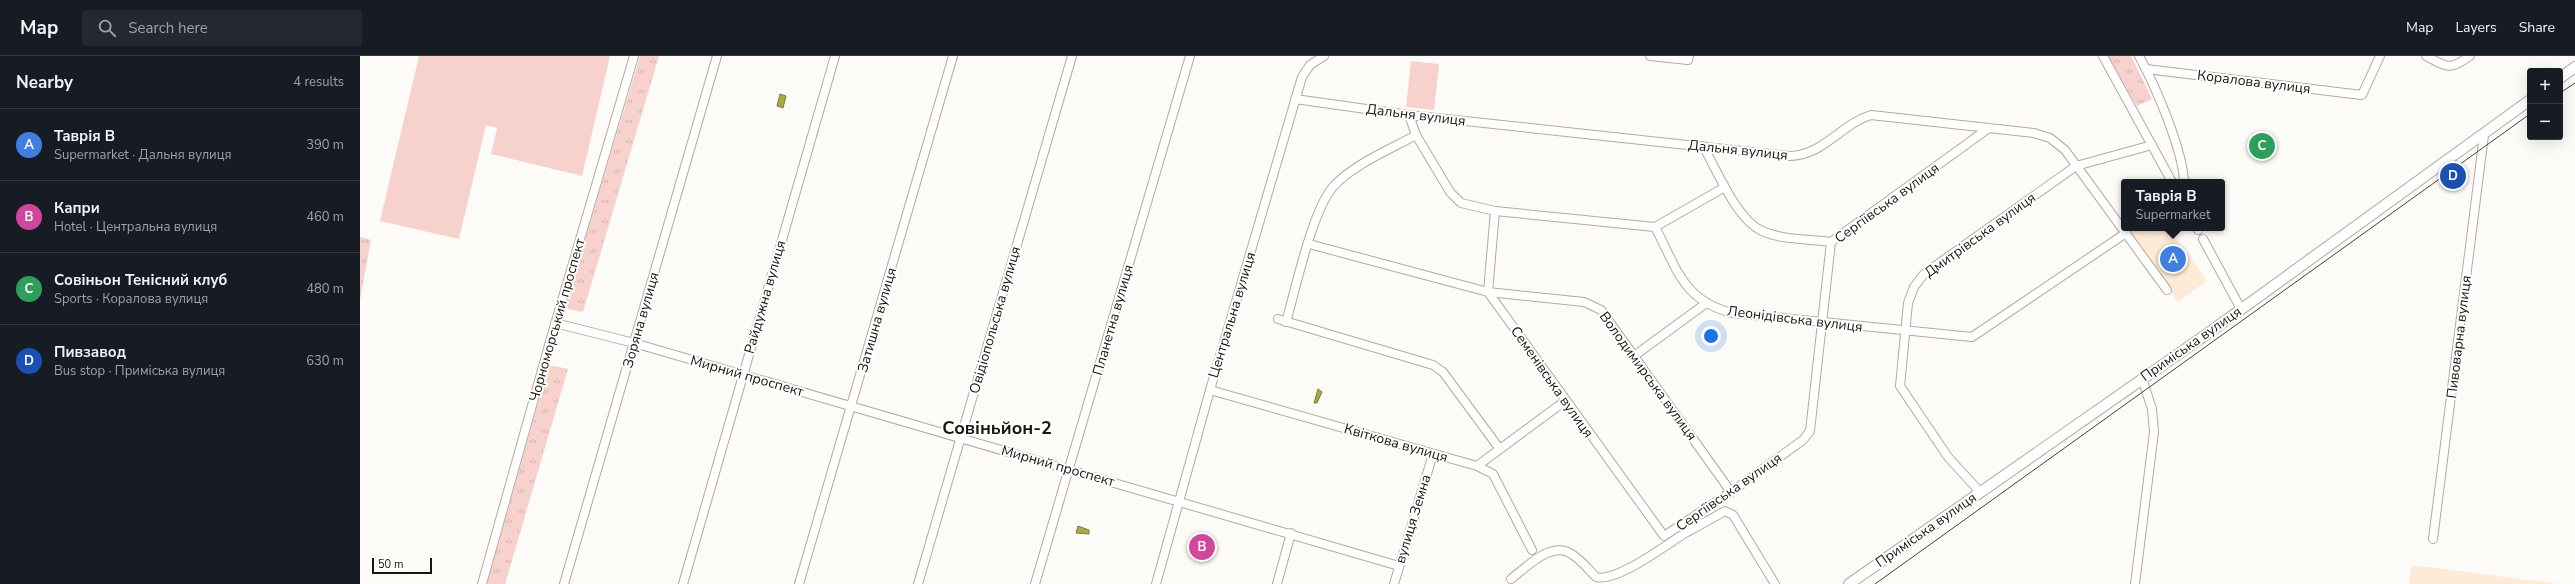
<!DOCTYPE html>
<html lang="en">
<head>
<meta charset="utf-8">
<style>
	:root { --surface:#171b24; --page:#242831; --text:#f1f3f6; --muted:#9ea1a6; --line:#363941; --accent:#b45309 }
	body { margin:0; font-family:"Nunito Sans",sans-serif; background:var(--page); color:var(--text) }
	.controls { position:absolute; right:12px; top:12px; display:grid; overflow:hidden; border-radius:4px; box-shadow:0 4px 16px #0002 }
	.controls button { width:36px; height:36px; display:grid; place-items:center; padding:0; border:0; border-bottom:1px solid var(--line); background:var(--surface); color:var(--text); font:20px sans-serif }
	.scale { position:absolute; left:12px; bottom:10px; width:60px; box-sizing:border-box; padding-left:4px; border:2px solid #191511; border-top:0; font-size:11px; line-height:14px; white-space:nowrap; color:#191511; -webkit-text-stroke:3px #fff; paint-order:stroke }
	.you { position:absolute; left:1351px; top:280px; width:14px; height:14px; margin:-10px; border:3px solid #fff; border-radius:50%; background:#1a73e8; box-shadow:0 0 0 6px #1a73e833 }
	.badge { display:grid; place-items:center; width:26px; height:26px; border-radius:50%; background:var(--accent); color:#fff; font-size:13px; font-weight:700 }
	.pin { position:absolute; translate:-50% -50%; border:2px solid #fff; box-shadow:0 1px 4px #0006 }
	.popup { position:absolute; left:1761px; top:123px; width:104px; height:52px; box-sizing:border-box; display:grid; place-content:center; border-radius:4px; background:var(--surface); filter:drop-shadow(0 1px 3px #0005); font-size:13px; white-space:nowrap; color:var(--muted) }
	.popup b { font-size:15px; color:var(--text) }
	.popup::after { content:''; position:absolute; left:50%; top:100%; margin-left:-8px; border:8px solid transparent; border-top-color:var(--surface) }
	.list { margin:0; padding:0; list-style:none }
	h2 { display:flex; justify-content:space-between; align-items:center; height:52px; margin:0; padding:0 16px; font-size:17px }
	h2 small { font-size:13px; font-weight:400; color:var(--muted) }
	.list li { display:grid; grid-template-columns:26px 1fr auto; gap:12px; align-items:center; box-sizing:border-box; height:72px; padding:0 16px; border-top:1px solid var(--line) }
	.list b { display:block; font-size:15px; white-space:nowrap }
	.list p { margin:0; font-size:13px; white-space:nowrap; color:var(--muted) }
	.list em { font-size:13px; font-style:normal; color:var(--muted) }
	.icon { flex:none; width:22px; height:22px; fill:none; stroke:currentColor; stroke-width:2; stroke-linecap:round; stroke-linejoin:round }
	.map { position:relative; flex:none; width:2215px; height:528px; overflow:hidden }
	header { display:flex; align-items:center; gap:24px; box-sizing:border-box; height:56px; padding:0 20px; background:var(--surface); border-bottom:1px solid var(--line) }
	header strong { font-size:19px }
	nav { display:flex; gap:22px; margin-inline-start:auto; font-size:14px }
	.search { width:280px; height:36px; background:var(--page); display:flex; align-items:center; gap:10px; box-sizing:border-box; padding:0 14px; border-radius:4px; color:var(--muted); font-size:15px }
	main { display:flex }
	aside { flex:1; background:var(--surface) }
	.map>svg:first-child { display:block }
</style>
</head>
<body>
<header>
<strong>Map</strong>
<div class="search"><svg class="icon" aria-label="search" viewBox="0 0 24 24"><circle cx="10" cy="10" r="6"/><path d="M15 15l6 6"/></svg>Search here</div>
<nav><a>Map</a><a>Layers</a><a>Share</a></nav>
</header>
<main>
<aside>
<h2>Nearby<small>4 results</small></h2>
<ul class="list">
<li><span class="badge" style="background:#3f7fe0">A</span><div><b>Таврія В</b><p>Supermarket · Дальня вулиця</p></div><em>390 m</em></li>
<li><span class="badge" style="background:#d1479c">B</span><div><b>Капри</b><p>Hotel · Центральна вулиця</p></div><em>460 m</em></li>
<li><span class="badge" style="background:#2e9e5b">C</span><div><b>Совіньон Тенісний клуб</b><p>Sports · Коралова вулиця</p></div><em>480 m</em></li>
<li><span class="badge" style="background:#1a4fb4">D</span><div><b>Пивзавод</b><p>Bus stop · Приміська вулиця</p></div><em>630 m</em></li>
</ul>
</aside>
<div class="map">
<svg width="2215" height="528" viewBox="0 0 2215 528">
	<defs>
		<pattern id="grass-tufts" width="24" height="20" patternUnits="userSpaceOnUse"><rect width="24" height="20" fill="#f7d1cc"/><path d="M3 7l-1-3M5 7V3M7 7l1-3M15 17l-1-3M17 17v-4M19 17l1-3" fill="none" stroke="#d3b3ae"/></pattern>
	</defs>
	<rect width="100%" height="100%" fill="#fdfbf8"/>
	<g fill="#fdebd8">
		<path d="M1767,172H1809L1847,225L1818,246Z"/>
		<path d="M2052,509L2199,528H2049Z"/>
	</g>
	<g fill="url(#grass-tufts)">
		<path d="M280,0H299L223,256L208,253L206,248Z"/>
		<path d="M1748,0H1771L1792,43L1777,50Z"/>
		<path d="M0,181L11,184L0,244Z"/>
		<path d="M189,309L208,313L145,528H127Z"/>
	</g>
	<g fill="#f7d1cc">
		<path d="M59,0H250L222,120L131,98L137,72L126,69L99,183L20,165Z"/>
		<path d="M1051,5L1079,8L1074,54L1046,51Z"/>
		<path d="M1899,82L1907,83L1906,99L1898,98Z"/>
	</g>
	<g fill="#a8ab44" stroke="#7d7e35">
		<path d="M420,38L426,40L423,52L417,50Z"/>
		<path d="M958,333L962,336L957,347H954Z"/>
		<path d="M718,470L729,474V478L716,477Z"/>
	</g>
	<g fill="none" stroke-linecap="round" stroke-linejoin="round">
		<defs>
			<g id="minor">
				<path d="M1290,0L1328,4L1329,0"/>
				<path d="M1743,0L1812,126"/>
				<path d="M1779,0C1795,29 1823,94 1824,126"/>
				<path d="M2066,0C2087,11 2089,15 2110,0"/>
				<path d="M1786,13L2002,39L2020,0"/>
				<path d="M935,43L1049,59L1430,100C1464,99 1481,68 1511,59L1674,77L1690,82L1705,94L1807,234"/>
				<path d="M1049,59L1056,79L1090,136L1101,147L1135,155L1295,171C1317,212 1322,244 1372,257L1612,281L1766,177"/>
				<path d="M1343,90C1357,114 1376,163 1402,175C1422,184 1449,183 1471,186"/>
				<path d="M1135,155L1128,236L1304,480L1371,436L1443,384L1450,375L1471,186L1629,72"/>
				<path d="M1295,171L1365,131"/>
				<path d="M1837,172L1838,174"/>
				<path d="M1843,183L1881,253"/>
				<path d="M949,188L1128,236L1224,246L1241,254L1371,436"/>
				<path d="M918,263L1073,309L1083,316L1139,392"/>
				<path d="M926,266C936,232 952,155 973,131C992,109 1031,93 1056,79"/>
				<path d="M195,267L274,287L1039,510"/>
				<path d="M1274,300L1345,248"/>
				<path d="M850,334L1117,410L1205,345"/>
				<path d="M1117,410L1133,418L1172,494"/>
				<path d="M1620,436L1588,401L1540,330L1548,247L1554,231L1564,218L1716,110L1792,89"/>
				<path d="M2073,483L2124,79"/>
				<path d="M1151,523C1167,511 1192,483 1213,499C1222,505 1229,514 1236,521C1257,527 1308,487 1327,476C1340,469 1353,462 1365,455L1373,459L1415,528"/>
				<path d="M122,528L191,282L274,0"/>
				<path d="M204,528L357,0"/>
				<path d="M323,528L475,0"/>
				<path d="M439,528L593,0"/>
				<path d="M558,528L712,0"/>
				<path d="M675,528L830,0"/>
				<path d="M796,528L850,334L942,21L950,9L964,0"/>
				<path d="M917,528L931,477"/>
				<path d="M1034,528L1073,398"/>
				<path d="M1775,528L1794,376L1792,353L1782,322"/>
			</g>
			<g id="tertiary">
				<path d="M2200,22L2215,11"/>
				<path d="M1489,528L1847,278L2170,44"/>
			</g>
		</defs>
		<use href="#minor" stroke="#b5a99d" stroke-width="10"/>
		<use href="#tertiary" stroke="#b5a99d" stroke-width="12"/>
		<use href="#minor" stroke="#fff" stroke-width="8"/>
		<use href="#tertiary" stroke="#fff" stroke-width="10"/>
		<g stroke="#474340" stroke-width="1">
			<path d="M2200,37L2215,27"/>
			<path d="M1515,528L2170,58"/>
		</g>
	</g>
	<g text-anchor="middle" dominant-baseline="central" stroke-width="4" stroke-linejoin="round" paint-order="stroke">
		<g font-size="14" fill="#191511" stroke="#fff">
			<text transform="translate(1894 26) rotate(7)">Коралова вулиця</text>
			<text transform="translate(1056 59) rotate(7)">Дальня вулиця</text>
			<text transform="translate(1378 94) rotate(6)">Дальня вулиця</text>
			<text transform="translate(1527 147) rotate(-36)">Сергіївська вулиця</text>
			<text transform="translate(1620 179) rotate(-36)">Дмитрівська вулиця</text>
			<text transform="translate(405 241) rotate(-74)">Райдужна вулиця</text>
			<text transform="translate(872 259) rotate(-73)">Центральна вулиця</text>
			<text transform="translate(1435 263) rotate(7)">Леонідівська вулиця</text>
			<text transform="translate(197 264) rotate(-74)">Чорноморський проспект</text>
			<text transform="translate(281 264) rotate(-74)">Зоряна вулиця</text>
			<text transform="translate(517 264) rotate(-74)">Затишна вулиця</text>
			<text transform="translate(635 264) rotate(-74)">Овідіопольська вулиця</text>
			<text transform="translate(753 264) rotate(-74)">Планетна вулиця</text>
			<text transform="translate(2099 281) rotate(-83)">Пивоварна вулиця</text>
			<text transform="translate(1831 288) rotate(-35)">Приміська вулиця</text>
			<text transform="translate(387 320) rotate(16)">Мирний проспект</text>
			<text transform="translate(1288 320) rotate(54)">Володимирська вулиця</text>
			<text transform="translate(1192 326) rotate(55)">Семенівська вулиця</text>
			<text transform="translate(1036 387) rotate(16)">Квіткова вулиця</text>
			<text transform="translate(698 410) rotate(16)">Мирний проспект</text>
			<text transform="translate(1369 436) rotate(-35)">Сергіївська вулиця</text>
			<text transform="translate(1053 463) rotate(-73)">вулиця Земна</text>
			<text transform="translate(1566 474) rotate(-35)">Приміська вулиця</text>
		</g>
		<g font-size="18" font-weight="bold" fill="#191511" stroke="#fff">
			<text x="637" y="372">Совіньйон-2</text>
		</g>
	</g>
</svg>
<div class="controls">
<button>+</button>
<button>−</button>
</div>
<div class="scale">50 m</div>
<div class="you"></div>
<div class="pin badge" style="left:1813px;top:203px;background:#3f7fe0">A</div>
<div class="popup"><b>Таврія В</b>Supermarket</div>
<div class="pin badge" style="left:842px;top:491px;background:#d1479c">B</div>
<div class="pin badge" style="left:1902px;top:90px;background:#2e9e5b">C</div>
<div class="pin badge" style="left:2093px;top:120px;background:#1a4fb4">D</div>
</div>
</main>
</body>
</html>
